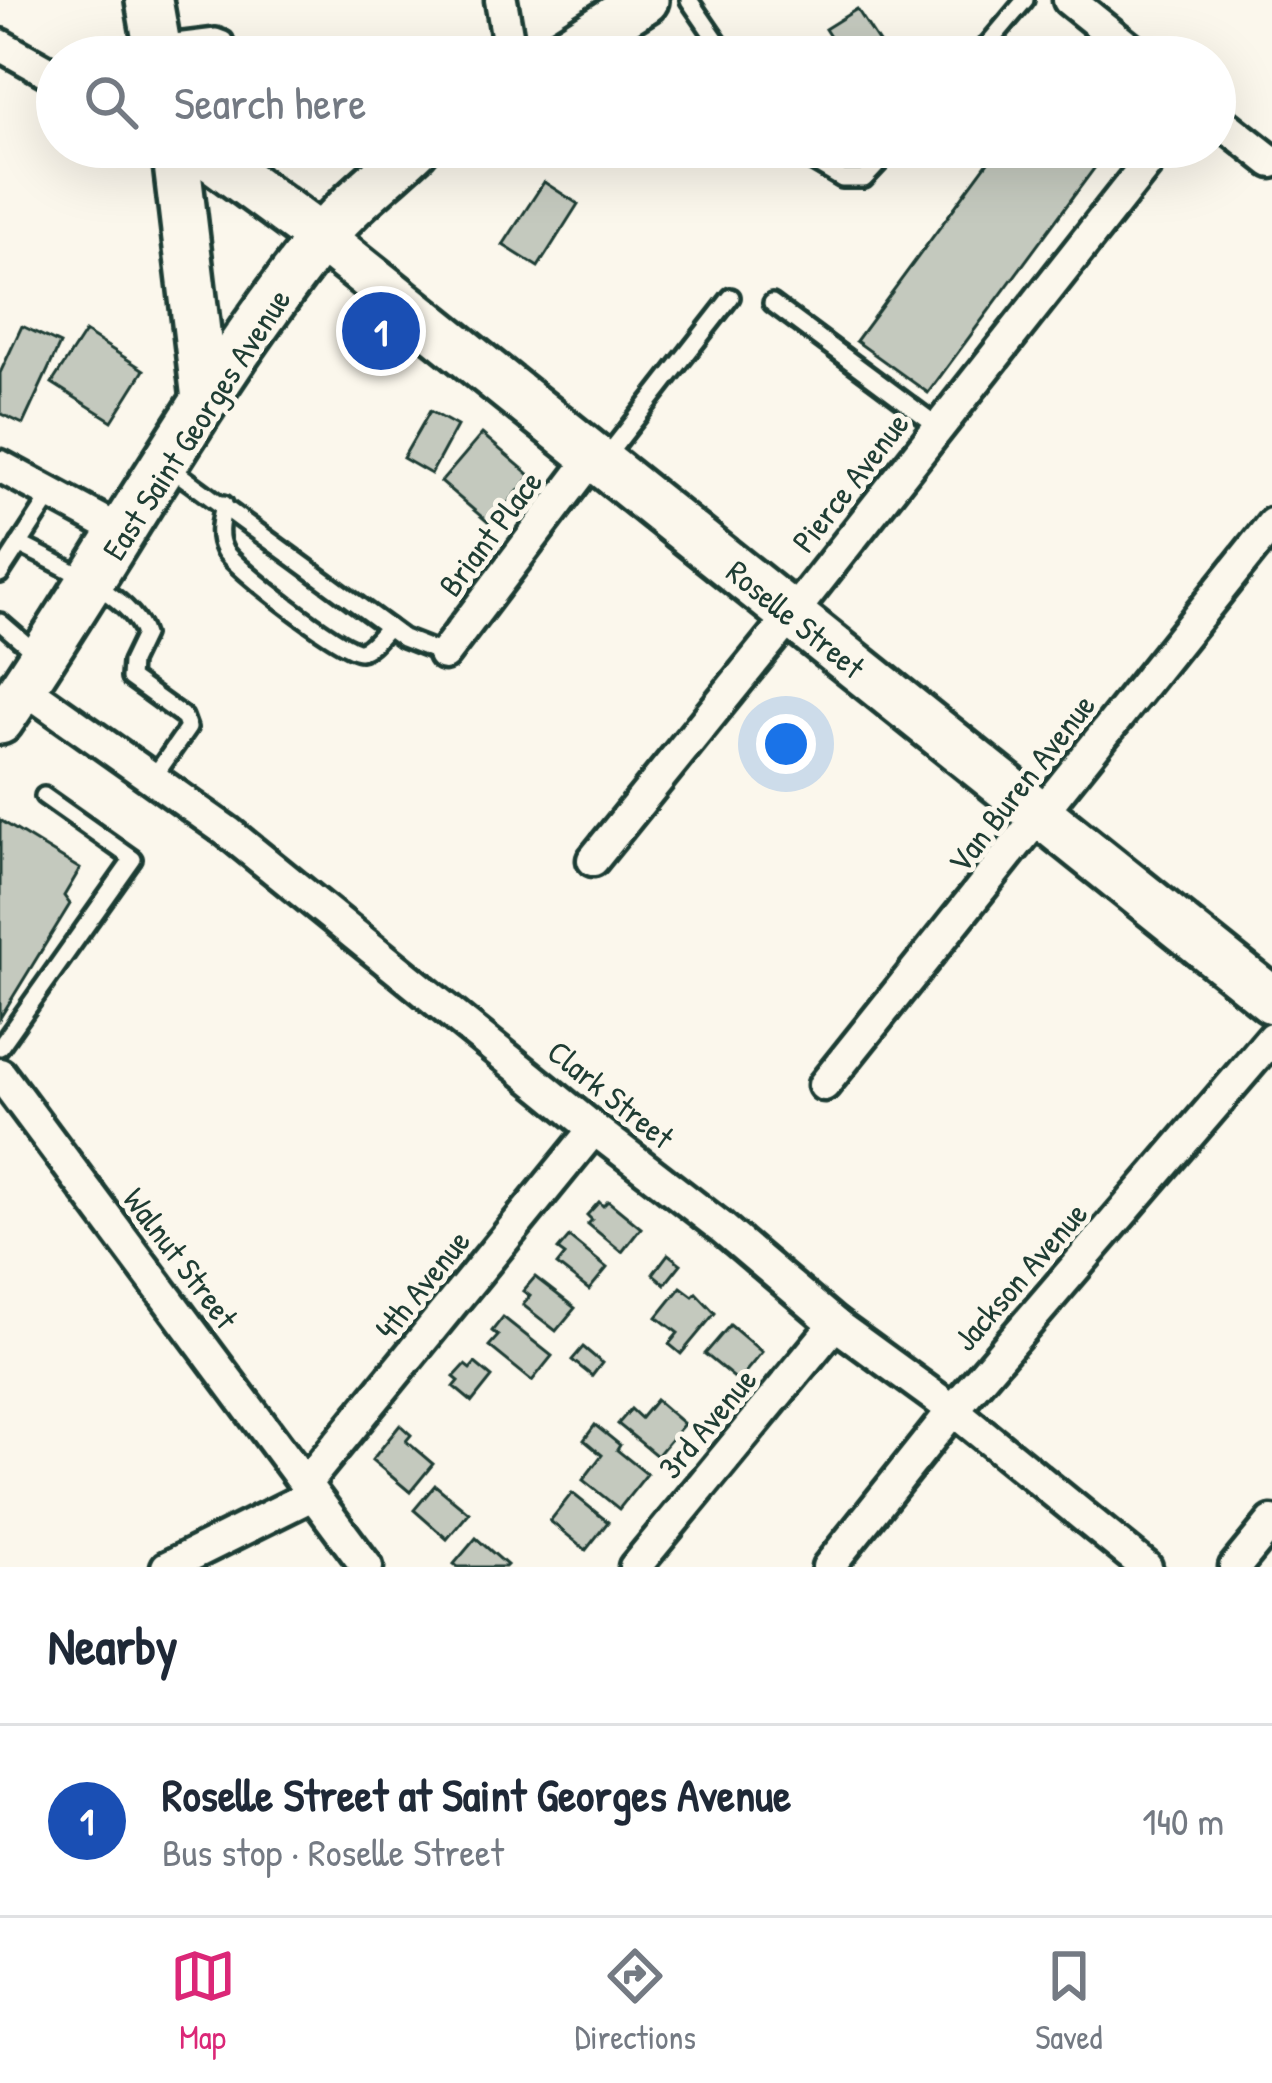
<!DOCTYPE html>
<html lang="en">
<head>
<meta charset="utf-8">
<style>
	:root { --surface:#fff; --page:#f6f6f7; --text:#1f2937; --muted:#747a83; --line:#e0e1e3; --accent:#db2777 }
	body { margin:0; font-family:"Patrick Hand",sans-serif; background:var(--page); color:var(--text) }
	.you { position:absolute; left:786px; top:744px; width:42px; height:42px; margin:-30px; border:9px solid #fff; border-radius:50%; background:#1a73e8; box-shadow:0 0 0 18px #1a73e833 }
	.badge { display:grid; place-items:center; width:78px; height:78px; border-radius:50%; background:var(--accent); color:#fff; font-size:39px; font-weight:700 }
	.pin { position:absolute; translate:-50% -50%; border:6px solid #fff; box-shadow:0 3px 12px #0006 }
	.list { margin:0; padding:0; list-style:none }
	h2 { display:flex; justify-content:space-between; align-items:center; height:156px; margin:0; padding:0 48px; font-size:51px }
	h2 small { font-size:39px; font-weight:400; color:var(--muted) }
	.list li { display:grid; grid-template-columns:78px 1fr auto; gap:36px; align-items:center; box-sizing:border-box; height:192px; padding:0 48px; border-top:3px solid var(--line) }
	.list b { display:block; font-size:45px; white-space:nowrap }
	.list p { margin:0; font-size:39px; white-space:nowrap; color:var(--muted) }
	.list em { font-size:39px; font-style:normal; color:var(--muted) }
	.icon { flex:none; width:66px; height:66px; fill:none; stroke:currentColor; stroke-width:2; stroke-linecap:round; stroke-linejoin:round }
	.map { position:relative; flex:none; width:1272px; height:1567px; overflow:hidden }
	.search { position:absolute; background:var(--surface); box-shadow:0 12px 48px #0002; left:36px; right:36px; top:36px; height:132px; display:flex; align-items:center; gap:30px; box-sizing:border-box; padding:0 42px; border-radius:66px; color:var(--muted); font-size:45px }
	.sheet { height:348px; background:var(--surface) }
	nav { display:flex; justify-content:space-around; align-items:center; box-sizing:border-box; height:168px; border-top:3px solid var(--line); background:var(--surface); font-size:33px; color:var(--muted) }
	nav a { display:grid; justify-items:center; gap:6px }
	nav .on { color:var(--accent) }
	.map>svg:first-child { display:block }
</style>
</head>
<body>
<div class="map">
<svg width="1272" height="1567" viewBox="0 0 1272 1567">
	<rect width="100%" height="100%" fill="#fbf7ec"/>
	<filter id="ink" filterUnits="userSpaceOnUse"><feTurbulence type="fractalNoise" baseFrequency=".00833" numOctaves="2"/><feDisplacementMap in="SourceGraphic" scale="24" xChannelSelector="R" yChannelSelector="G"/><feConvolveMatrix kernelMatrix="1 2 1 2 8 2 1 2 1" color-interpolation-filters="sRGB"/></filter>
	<g filter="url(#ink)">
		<g fill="#c4c9be" stroke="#1f3d34" stroke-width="3">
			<path d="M857,9L885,52L877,57H843L825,29Z"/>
			<path d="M999,147H1110L928,393L856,341Z"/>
			<path d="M544,182L578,204L538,267L503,245Z"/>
			<path d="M22,326L60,344L23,424L0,413V373Z"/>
			<path d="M85,332L144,370L112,421L52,383Z"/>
			<path d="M430,411L457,426L431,474L403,458Z"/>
			<path d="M482,434L531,476L490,524L441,482Z"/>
			<path d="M0,820L80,869L64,896L70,904L0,1018Z"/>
			<path d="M608,1201L641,1228L622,1252L588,1224L592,1220L587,1215L599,1202L603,1206Z"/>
			<path d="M569,1237L607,1268L589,1290L557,1265L565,1255L558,1250Z"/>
			<path d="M668,1254L681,1264L665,1284L653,1274Z"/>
			<path d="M535,1277L575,1308L556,1331L523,1305L530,1296L523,1291Z"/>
			<path d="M681,1287L693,1296L696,1293L715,1313L681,1354L669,1344L678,1333L657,1317Z"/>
			<path d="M503,1317L552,1356L532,1381L489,1346L498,1336L492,1331Z"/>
			<path d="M730,1325L762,1352L738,1381L705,1354Z"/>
			<path d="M583,1347L602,1363L592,1376L572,1360Z"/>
			<path d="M475,1363L492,1377L472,1402L454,1387L459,1381L454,1377L465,1365L470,1369Z"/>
			<path d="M656,1400L684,1424L657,1456L618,1424L631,1409L641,1418Z"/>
			<path d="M400,1425L411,1435L406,1441L433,1464L410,1492L372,1460Z"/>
			<path d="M595,1425L620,1445L617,1450L647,1474L619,1509L583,1480L602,1455L584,1440Z"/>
			<path d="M435,1485L469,1513L447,1539L414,1510Z"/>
			<path d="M572,1493L608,1522L586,1550L550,1521Z"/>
			<path d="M476,1538L507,1565L505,1567H458L454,1564Z"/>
		</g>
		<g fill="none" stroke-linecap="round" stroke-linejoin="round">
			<defs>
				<g id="lane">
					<path d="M689,0L728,57"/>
					<path d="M159,44L216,37L224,40L230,57"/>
					<path d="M977,57L1025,0"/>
					<path d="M788,147L842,179H864L894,147"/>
					<path d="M772,303L939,427"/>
					<path d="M603,461L731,297"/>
					<path d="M168,466L403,638L444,654"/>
					<path d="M224,504C221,519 216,535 224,550C233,567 343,652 360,651C370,650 381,634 388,627"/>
					<path d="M19,544C55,563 133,596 144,635L131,662L130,678L184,717L188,728L153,778"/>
					<path d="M0,574L52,494"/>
					<path d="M0,622L36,653"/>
					<path d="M0,1047L133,859L44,796"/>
				</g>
				<g id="street">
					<path d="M501,0L511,57"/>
					<path d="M1069,0L1140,57"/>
					<path d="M0,45L57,77"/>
					<path d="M1215,117L1272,162"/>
					<path d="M0,466L124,533"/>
					<path d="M444,654L593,457"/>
					<path d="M23,687L228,832L594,1129L721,1227L835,1324L953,1410L1146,1567"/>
					<path d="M593,860L791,615L1160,147"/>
					<path d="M0,1074L367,1567"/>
					<path d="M824,1085L1272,524"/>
					<path d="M305,1484L594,1129"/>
					<path d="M167,1567L312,1495"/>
					<path d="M635,1567L835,1324"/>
					<path d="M828,1567L953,1410L1272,1038"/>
					<path d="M1235,1567L1272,1522"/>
				</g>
				<g id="secondary">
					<path d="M149,0L159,57"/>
					<path d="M555,57L645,0"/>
					<path d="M175,147L205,399"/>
					<path d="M197,147L321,238L1272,1000"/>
					<path d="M0,721C108,563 199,392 318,242C345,207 384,178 416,147"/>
				</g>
			</defs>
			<use href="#lane" stroke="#1f3d34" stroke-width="24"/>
			<use href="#street" stroke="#1f3d34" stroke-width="39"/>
			<use href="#secondary" stroke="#1f3d34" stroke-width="54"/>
			<use href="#lane" stroke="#fbf7ec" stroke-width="15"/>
			<use href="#street" stroke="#fbf7ec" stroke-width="30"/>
			<use href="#secondary" stroke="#fbf7ec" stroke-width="45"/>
		</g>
	</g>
	<g text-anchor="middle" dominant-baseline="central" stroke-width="10" stroke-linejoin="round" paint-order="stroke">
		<g font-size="33" fill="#1f3d34" stroke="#fbf7ec">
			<text transform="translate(196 424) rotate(-57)">East Saint Georges Avenue</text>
			<text transform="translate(850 482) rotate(-52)">Pierce Avenue</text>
			<text transform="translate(490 533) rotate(-53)">Briant Place</text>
			<text transform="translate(796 619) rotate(39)">Roselle Street</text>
			<text transform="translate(1021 783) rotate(-52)">Van Buren Avenue</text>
			<text transform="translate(611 1094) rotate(39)">Clark Street</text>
			<text transform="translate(181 1258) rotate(53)">Walnut Street</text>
			<text transform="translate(1020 1276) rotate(-49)">Jackson Avenue</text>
			<text transform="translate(422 1284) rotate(-51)">4th Avenue</text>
			<text transform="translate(707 1423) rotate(-50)">3rd Avenue</text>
		</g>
	</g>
</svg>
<div class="you"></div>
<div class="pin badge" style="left:381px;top:331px;background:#1a4fb4">1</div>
<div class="search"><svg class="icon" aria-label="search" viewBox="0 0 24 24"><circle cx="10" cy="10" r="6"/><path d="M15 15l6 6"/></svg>Search here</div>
</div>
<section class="sheet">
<h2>Nearby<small></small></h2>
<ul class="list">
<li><span class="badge" style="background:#1a4fb4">1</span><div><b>Roselle Street at Saint Georges Avenue</b><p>Bus stop · Roselle Street</p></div><em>140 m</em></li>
</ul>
</section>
<nav>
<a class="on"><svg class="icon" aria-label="map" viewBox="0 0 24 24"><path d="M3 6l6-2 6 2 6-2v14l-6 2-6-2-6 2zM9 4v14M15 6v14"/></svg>Map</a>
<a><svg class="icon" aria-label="directions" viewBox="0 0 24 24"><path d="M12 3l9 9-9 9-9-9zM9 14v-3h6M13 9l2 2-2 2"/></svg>Directions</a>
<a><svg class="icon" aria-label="saved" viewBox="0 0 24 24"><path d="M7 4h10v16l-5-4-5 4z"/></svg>Saved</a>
</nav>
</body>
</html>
